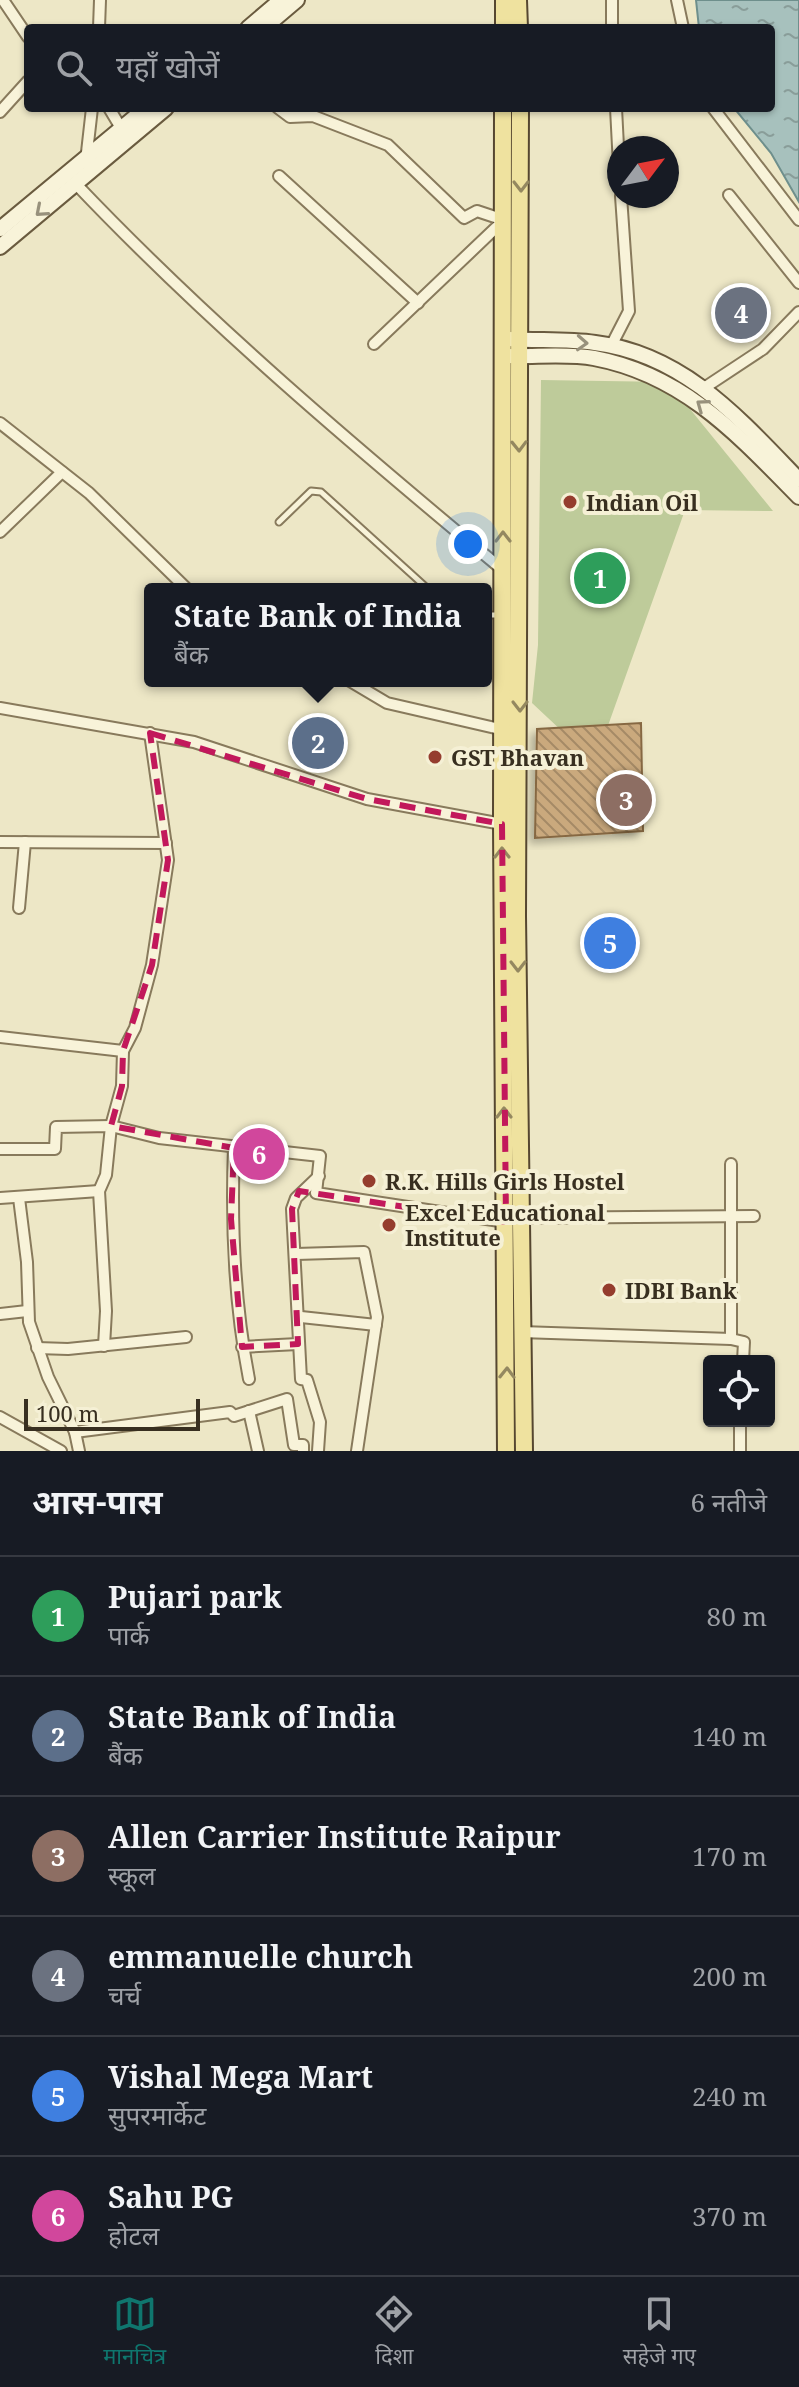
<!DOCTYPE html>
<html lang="hi">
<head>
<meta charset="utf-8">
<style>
	:root { --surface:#171b24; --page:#20242c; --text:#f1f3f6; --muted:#9ea1a6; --line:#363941; --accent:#0f766e }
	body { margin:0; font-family:"Noto Serif","Noto Sans Devanagari",serif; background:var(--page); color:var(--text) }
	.controls { position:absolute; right:24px; bottom:24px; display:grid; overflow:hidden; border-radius:8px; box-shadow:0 2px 6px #0004 }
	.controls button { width:72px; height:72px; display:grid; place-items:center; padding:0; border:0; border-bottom:2px solid var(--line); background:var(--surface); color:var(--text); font:40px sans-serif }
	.compass { position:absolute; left:607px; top:136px; width:72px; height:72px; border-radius:50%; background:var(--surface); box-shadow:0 2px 6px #0004; rotate:58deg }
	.scale { position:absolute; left:24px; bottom:20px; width:176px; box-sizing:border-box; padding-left:8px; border:4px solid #382f20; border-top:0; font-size:22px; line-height:28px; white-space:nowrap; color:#382f20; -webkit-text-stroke:6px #f5f0d5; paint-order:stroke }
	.you { position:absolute; left:468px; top:544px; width:28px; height:28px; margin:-20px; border:6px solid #fff; border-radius:50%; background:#1a73e8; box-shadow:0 0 0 12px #1a73e833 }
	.badge { display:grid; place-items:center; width:52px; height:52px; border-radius:50%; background:var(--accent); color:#fff; font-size:26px; font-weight:700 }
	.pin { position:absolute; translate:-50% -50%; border:4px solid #fff; box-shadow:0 2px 8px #0006 }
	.popup { position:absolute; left:144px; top:583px; width:348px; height:104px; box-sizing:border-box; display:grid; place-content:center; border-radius:8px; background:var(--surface); filter:drop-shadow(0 2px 6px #0005); font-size:26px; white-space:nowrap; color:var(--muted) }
	.popup b { font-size:30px; color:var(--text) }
	.popup::after { content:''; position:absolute; left:50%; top:100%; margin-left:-16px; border:16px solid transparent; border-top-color:var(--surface) }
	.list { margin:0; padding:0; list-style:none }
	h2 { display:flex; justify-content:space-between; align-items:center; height:104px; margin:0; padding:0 32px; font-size:34px }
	h2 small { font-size:26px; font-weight:400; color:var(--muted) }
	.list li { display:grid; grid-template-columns:52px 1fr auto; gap:24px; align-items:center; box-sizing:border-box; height:120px; padding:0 32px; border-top:2px solid var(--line) }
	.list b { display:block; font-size:30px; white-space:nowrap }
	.list p { margin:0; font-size:26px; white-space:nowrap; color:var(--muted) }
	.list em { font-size:26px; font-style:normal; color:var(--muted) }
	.icon { flex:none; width:44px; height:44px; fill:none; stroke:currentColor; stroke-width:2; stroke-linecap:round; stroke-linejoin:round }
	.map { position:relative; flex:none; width:799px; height:1451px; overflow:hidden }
	.search { position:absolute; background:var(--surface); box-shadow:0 2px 6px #0004; left:24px; right:24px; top:24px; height:88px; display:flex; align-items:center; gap:20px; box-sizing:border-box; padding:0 28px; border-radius:8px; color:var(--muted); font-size:30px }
	.sheet { height:824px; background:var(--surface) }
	nav { display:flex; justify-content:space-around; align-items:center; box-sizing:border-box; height:112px; border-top:2px solid var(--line); background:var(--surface); font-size:22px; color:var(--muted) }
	nav a { display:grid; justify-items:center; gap:4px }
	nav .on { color:var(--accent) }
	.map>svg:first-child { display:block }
</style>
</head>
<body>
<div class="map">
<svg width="799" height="1451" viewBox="0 0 799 1451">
	<defs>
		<pattern id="water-ripples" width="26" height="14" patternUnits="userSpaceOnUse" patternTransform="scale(2)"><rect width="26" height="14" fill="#a7c1bd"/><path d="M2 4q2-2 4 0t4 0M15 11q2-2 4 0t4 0" fill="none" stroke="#899d99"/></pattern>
		<pattern id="building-back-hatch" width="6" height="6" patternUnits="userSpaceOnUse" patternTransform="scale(2)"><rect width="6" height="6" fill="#caa97d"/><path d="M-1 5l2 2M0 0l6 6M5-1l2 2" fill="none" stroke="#a58a66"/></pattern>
		<filter id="shadow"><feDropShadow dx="-5" dy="5" stdDeviation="4" flood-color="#0004"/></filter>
	</defs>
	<rect width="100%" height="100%" fill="#ede7c6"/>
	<path fill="#becb9a" d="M541,380L668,382L773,511L685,510L595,762L532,703L538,645Z"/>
	<path fill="url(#water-ripples)" stroke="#6e8f8c" stroke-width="2" d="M696,0H799V202L771,153L734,108H771V28H699Z"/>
	<path fill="url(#building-back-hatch)" stroke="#866843" stroke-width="2" filter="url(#shadow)" d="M641,723L643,831L535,838L537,729Z"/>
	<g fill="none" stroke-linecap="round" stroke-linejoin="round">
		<defs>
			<g id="lane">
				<path d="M279,522L311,491L321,492L428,589"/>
				<path d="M486,615H498"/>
			</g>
			<g id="street">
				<path d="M3,0L28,37"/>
				<path d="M612,0V28"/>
				<path d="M677,0L683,28"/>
				<path d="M99,28L100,0"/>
				<path d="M109,108L121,128"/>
				<path d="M278,108L290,117L313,116L388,145L464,218L477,211L504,220L374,344"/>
				<path d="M616,108L619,166"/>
				<path d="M713,108L799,220"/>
				<path d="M0,112L28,81"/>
				<path d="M86,161L92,108"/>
				<path d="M279,176L418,303"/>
				<path d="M75,183C207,322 355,447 503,570"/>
				<path d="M729,195L799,283"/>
				<path d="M611,346L629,311L621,196"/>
				<path d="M704,388L763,349L799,312"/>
				<path d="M0,423L89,493L187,589"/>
				<path d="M0,532L62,472"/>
				<path d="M350,681L387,703L504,730"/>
				<path d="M0,708L194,742L367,799L502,824"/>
				<path d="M0,842L166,843"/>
				<path d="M19,908L25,842"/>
				<path d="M0,1037L123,1051"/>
				<path d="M234,1147C231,1225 234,1302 249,1379"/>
				<path d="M0,1149H55L56,1127L111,1126L159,1138L320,1156L316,1193L506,1222"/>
				<path d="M0,1198L99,1191"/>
				<path d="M19,1198L27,1262L29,1322L48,1377L75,1432L79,1451"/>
				<path d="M519,1218L754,1216"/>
				<path d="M296,1254L364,1252L377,1317L357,1451"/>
				<path d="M0,1314L27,1311"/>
				<path d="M301,1317L376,1325"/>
				<path d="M521,1332L731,1339L744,1342L743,1361"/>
				<path d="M731,1339V1164"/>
				<path d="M104,1346L106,1311L99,1191L106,1175L111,1126L122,1086L123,1051L135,1028L152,965L168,860L150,733"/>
				<path d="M242,1347L298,1344"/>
				<path d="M37,1348L68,1349L186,1337"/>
				<path d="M249,1411L258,1451"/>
				<path d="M0,1417L61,1451"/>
				<path d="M75,1432L230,1412L234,1416L287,1399L294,1445H303V1451"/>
				<path d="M318,1451L320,1422L307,1380L301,1379L292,1209L296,1198L319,1176"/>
				<path d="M740,1451V1421"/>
			</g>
			<g id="secondary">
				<path d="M248,28L281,0"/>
				<path d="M264,28L297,0"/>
				<path d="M0,229L146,108"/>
				<path d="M0,247L166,108"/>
				<path d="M509,339C537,341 567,339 595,343C684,354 740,419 799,480"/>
				<path d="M508,356C535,357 567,353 594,358C684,375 738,435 799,497"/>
			</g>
			<g id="primary">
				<path d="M518,0L519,28"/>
				<path d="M504,28V0"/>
				<path d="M503,108L502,824L506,1451"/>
				<path d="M520,108L517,916L524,1451"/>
			</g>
		</defs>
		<use href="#lane" stroke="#887a5c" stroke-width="9"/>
		<use href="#street" stroke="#887a5c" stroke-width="14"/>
		<use href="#secondary" stroke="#6a5b3f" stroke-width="18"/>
		<use href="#primary" stroke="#564730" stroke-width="20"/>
		<use href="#lane" stroke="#f8f3d9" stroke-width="5"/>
		<use href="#street" stroke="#f8f3d9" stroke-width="10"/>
		<use href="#secondary" stroke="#f8f3d9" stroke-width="14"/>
		<use href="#primary" stroke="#efe29f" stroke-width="16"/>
	</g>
	<defs><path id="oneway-chevron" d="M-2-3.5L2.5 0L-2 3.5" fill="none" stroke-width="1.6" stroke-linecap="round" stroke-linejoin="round" transform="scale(2)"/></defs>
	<g stroke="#948860">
		<use href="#oneway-chevron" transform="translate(521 186) rotate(90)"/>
		<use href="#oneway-chevron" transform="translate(519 446) rotate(89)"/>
		<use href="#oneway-chevron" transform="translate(503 537) rotate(-90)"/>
		<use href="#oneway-chevron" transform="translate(520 706) rotate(90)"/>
		<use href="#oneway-chevron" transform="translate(502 853) rotate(-90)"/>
		<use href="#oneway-chevron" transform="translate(518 966) rotate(90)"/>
		<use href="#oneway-chevron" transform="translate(504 1113) rotate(-90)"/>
		<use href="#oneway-chevron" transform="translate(507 1373) rotate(-89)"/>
	</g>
	<g stroke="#98917c">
		<use href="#oneway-chevron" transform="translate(41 211) rotate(139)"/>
		<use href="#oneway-chevron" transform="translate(582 343) rotate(3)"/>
		<use href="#oneway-chevron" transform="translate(702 405) rotate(-144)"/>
	</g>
	<path fill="none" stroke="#c2185b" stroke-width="6" stroke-dasharray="16 10" stroke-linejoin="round" d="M150,733L367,799L502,824L506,1222L299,1191L292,1209L298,1344L242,1347L231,1219L234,1148L111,1126L122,1086L123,1051L152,965L168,860Z"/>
	<g fill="#953d2e" stroke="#f5f0d5" stroke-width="3">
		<circle cx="570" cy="502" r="8"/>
		<circle cx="435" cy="757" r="8"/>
		<circle cx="369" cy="1181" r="8"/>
		<circle cx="389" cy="1225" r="8"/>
		<circle cx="609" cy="1290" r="8"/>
	</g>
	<g text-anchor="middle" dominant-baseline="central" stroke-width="8" stroke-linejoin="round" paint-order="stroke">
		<g font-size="22" font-weight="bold" fill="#382f20" stroke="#f5f0d5" text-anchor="start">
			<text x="586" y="502">Indian Oil</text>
			<text x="451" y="757">GST Bhavan</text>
			<text x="385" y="1181">R.K. Hills Girls Hostel</text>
			<text x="405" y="1212">Excel Educational<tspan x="405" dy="25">Institute</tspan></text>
			<text x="625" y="1290">IDBI Bank</text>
		</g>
	</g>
</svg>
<div class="controls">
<button><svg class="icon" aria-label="locate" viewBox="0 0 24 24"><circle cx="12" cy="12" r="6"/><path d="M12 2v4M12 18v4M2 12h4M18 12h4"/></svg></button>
</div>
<svg class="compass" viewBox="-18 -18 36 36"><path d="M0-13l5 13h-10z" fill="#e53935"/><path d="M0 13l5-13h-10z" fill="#9ea1a6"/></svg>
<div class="scale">100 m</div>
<div class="you"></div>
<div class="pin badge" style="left:600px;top:578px;background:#2e9e5b">1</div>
<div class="pin badge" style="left:318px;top:743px;background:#5c6f8a">2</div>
<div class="popup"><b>State Bank of India</b>बैंक</div>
<div class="pin badge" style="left:626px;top:800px;background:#8d6e63">3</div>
<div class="pin badge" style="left:741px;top:313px;background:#6b7280">4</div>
<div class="pin badge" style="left:610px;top:943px;background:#3f7fe0">5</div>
<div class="pin badge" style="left:259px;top:1154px;background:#d1479c">6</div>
<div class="search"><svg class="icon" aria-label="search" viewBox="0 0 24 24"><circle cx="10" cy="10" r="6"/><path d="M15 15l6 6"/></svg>यहाँ खोजें</div>
</div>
<section class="sheet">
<h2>आस-पास<small>6 नतीजे</small></h2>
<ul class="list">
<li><span class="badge" style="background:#2e9e5b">1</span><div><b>Pujari park</b><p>पार्क</p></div><em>80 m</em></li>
<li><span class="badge" style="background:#5c6f8a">2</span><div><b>State Bank of India</b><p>बैंक</p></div><em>140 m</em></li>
<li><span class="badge" style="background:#8d6e63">3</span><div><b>Allen Carrier Institute Raipur</b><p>स्कूल</p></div><em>170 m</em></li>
<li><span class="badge" style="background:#6b7280">4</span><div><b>emmanuelle church</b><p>चर्च</p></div><em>200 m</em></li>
<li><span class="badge" style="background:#3f7fe0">5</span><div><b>Vishal Mega Mart</b><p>सुपरमार्केट</p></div><em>240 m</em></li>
<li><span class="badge" style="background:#d1479c">6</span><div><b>Sahu PG</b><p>होटल</p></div><em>370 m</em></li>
</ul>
</section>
<nav>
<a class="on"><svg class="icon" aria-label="map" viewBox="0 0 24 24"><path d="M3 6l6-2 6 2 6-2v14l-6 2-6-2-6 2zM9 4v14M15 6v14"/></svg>मानचित्र</a>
<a><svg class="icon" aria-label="directions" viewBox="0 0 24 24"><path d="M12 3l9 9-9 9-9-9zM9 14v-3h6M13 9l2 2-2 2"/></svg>दिशा</a>
<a><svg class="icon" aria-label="saved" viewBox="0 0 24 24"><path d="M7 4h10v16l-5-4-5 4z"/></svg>सहेजे गए</a>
</nav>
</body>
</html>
